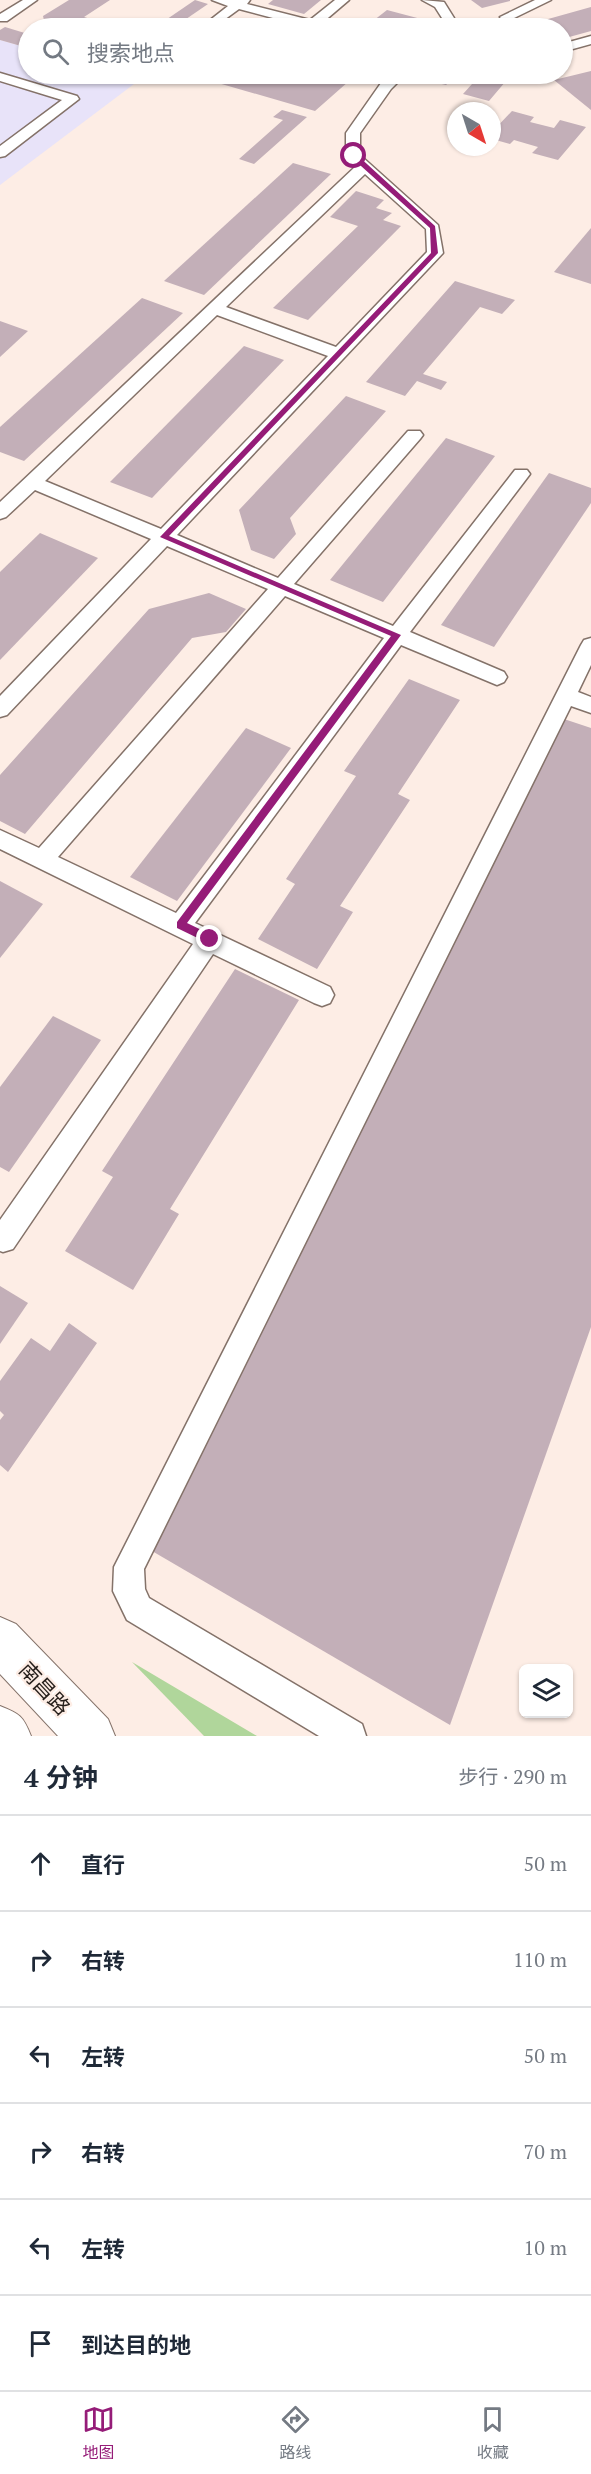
<!DOCTYPE html>
<html lang="zh">
<head>
<meta charset="utf-8">
<style>
	:root { --surface:#fff; --page:#f2f2f3; --text:#1f2937; --muted:#747a83; --line:#e0e1e3; --accent:#951c78 }
	body { margin:0; font-family:"PT Serif","Noto Sans SC",serif; background:var(--page); color:var(--text) }
	.controls { position:absolute; right:18px; bottom:18px; display:grid; overflow:hidden; border-radius:9px; box-shadow:0 2px 4px #0004 }
	.controls button { width:54px; height:54px; display:grid; place-items:center; padding:0; border:0; border-bottom:2px solid var(--line); background:var(--surface); color:var(--text); font:30px sans-serif }
	.compass { position:absolute; left:447px; top:102px; width:54px; height:54px; border-radius:50%; background:var(--surface); box-shadow:0 2px 4px #0004; rotate:141deg }
	.stop { position:absolute; width:18px; height:18px; margin:-14px; border:4px solid #951c78; border-radius:50%; background:#fff }
	.stop.end { background:#951c78; border-color:#fff; box-shadow:0 2px 6px #0008 }
	.list { margin:0; padding:0; list-style:none }
	h2 { display:flex; justify-content:space-between; align-items:center; height:78px; margin:0; padding:0 24px; font-size:26px }
	h2 small { font-size:20px; font-weight:400; color:var(--muted) }
	.list li { display:grid; grid-template-columns:39px 1fr auto; gap:18px; align-items:center; box-sizing:border-box; height:96px; padding:0 24px; border-top:2px solid var(--line) }
	.list b { display:block; font-size:22px; white-space:nowrap }
	.list em { font-size:20px; font-style:normal; color:var(--muted) }
	.icon { flex:none; width:33px; height:33px; fill:none; stroke:currentColor; stroke-width:2; stroke-linecap:round; stroke-linejoin:round }
	.map { position:relative; flex:none; width:591px; height:1736px; overflow:hidden }
	.search { position:absolute; background:var(--surface); box-shadow:0 2px 4px #0004; left:18px; right:18px; top:18px; height:66px; display:flex; align-items:center; gap:15px; box-sizing:border-box; padding:0 21px; border-radius:33px; color:var(--muted); font-size:22px }
	.sheet { height:654px; background:var(--surface) }
	nav { display:flex; justify-content:space-around; align-items:center; box-sizing:border-box; height:84px; border-top:2px solid var(--line); background:var(--surface); font-size:16px; color:var(--muted) }
	nav a { display:grid; justify-items:center; gap:3px }
	nav .on { color:var(--accent) }
	.map>svg:first-child { display:block }
</style>
</head>
<body>
<div class="map">
<svg width="591" height="1736" viewBox="0 0 591 1736">
	<rect width="100%" height="100%" fill="#fdede5"/>
	<path fill="#e8e3f9" d="M0,40L28,48V74H115L138,81L0,185Z"/>
	<path fill="#b0d69b" d="M132,1662L257,1736H204Z"/>
	<g fill="#c3afb8">
		<path d="M69,0H110L84,17L120,28H46L43,16Z"/>
		<path d="M195,0L208,4L173,28H154Z"/>
		<path d="M273,0H321L304,14L268,4Z"/>
		<path d="M471,0H510V1L482,8Z"/>
		<path d="M591,7V31L562,39V28H516Z"/>
		<path d="M387,10L421,19L409,28H364Z"/>
		<path d="M264,19L290,26L287,28H252Z"/>
		<path d="M5,27L28,34V48L0,40V30Z"/>
		<path d="M591,71V110L554,80Z"/>
		<path d="M117,74H166L152,84Z"/>
		<path d="M187,74H280L311,82L316,79L307,76L310,74H357L315,111Z"/>
		<path d="M431,74H512L489,101L463,94L472,84L452,79L446,85L425,80Z"/>
		<path d="M282,110L307,117L254,164L239,159L283,120L273,117Z"/>
		<path d="M512,111L534,117L530,122L554,128L560,120L586,127L558,160L532,153L538,147L514,140L510,144L492,139V132Z"/>
		<path d="M293,163L331,174L204,295L164,281Z"/>
		<path d="M356,191L384,200L376,208L392,213L383,220L401,226L308,320L273,308L358,226L330,217Z"/>
		<path d="M591,228V284L554,272Z"/>
		<path d="M455,281L515,300L502,314L480,307L423,374L447,382L441,390L417,381L405,396L366,382Z"/>
		<path d="M142,298L183,313L24,461L0,452V427Z"/>
		<path d="M0,321L28,331L0,357Z"/>
		<path d="M244,346L284,360L152,498L110,482Z"/>
		<path d="M346,396L386,411L290,518L296,534L274,559L251,550L239,510Z"/>
		<path d="M446,438L495,456L383,602L330,580Z"/>
		<path d="M549,473L591,488V503L494,647L441,625Z"/>
		<path d="M40,533L98,558L0,660V572Z"/>
		<path d="M209,593L246,609L226,632L192,638L25,834L0,821V775L149,609Z"/>
		<path d="M409,679L460,700L398,794L410,800L340,906L353,912L317,969L258,939L295,884L286,879L356,776L344,771Z"/>
		<path d="M564,719L591,728V1327L450,1725L152,1551Z"/>
		<path d="M246,728L291,748L177,901L130,877Z"/>
		<path d="M0,881L43,904L0,958Z"/>
		<path d="M235,969L299,1000L170,1209L179,1214L133,1290L65,1251L113,1177L102,1171Z"/>
		<path d="M53,1016L101,1040L9,1172L0,1167V1087Z"/>
		<path d="M0,1286L28,1303L0,1344Z"/>
		<path d="M69,1323L97,1343L8,1472L0,1465V1420L4,1415L0,1411V1381L31,1338L50,1351Z"/>
	</g>
	<g fill="none" stroke-linecap="round" stroke-linejoin="round">
		<defs>
			<g id="lane">
				<path d="M23,0H37L7,21H0V14Z"/>
				<path d="M212,0H250L247,4L310,20L335,0H349L322,23L331,25L333,28H302L303,26L239,9L213,28H200L228,6Z"/>
				<path d="M422,0L444,2L454,18L449,28H437L442,18L435,7Z"/>
				<path d="M535,0H551L510,20H502L500,17Z"/>
				<path d="M591,36V44L562,52V44Z"/>
				<path d="M0,73L77,96L79,99L5,156L0,157V146L62,100L0,81Z"/>
				<path d="M392,74H406L391,89L360,133V155L438,225L443,253L177,535L278,578L408,431H420L423,435L420,439L294,584L393,626L515,470H527L530,474L527,478L410,632L504,672L507,677L504,682L497,685L401,645L195,923L330,987L334,995L330,1003L322,1006L314,1003L213,954L13,1249L3,1252L0,1251V1220L193,944L0,849V830L39,848L268,589L167,546L7,715L0,717V696L151,539L35,490L6,517L0,519V502L356,166L346,156V133L381,83ZM365,174L426,229L427,252L336,347L226,307ZM217,315L328,356L161,529L45,481ZM285,596L384,638L176,913L58,857Z"/>
				<path d="M591,638V665L578,692L591,697V713L571,706L144,1569L145,1589L149,1598L362,1724L366,1736H319L127,1620L113,1591L114,1567L581,645L584,640Z"/>
			</g>
			<path id="primary" d="M0,1617L16,1624L108,1719L115,1736H58L0,1674Z"/>
			<path id="highway" d="M0,1706C20,1714 23,1716 31,1736H0Z"/>
		</defs>
		<use href="#lane" stroke="#847269" stroke-width="3"/>
		<use href="#primary" stroke="#847269" stroke-width="2"/>
		<use href="#highway" stroke="#847269" stroke-width="2"/>
		<use href="#lane" fill="#fff" fill-rule="evenodd"/>
		<use href="#primary" fill="#fff" fill-rule="evenodd"/>
		<use href="#highway" fill="#fff" fill-rule="evenodd"/>
	</g>
	<path fill="#951c78" d="M351,154H356L435,226L438,253L169,536L401,635L187,923L214,936V942L210,944L177,928V922L391,636L160,537L431,253L430,228L351,157Z"/>
	<g text-anchor="middle" dominant-baseline="central" stroke-width="4.5" stroke-linejoin="round" paint-order="stroke">
		<g font-size="21" fill="#251e1a" stroke="#fdede5">
			<text transform="translate(45 1688) rotate(47)">南昌路</text>
		</g>
	</g>
</svg>
<div class="controls">
<button><svg class="icon" aria-label="layers" viewBox="0 0 24 24"><path d="M12 4l9 5-9 5-9-5zM3 14l9 5 9-5"/></svg></button>
</div>
<svg class="compass" viewBox="-18 -18 36 36"><path d="M0-13l5 13h-10z" fill="#e53935"/><path d="M0 13l5-13h-10z" fill="#747a83"/></svg>
<div class="stop" style="left:354px;top:156px"></div>
<div class="stop end" style="left:210px;top:939px"></div>
<div class="search"><svg class="icon" aria-label="search" viewBox="0 0 24 24"><circle cx="10" cy="10" r="6"/><path d="M15 15l6 6"/></svg>搜索地点</div>
</div>
<section class="sheet">
<h2>4 分钟<small>步行 · 290 m</small></h2>
<ul class="list">
<li><svg class="icon" aria-label="ahead" viewBox="0 0 24 24"><path d="M12 20V5M6 11l6-6 6 6"/></svg><div><b>直行</b></div><em>50 m</em></li>
<li><svg class="icon" aria-label="right" viewBox="0 0 24 24"><path d="M7 20v-9h11M14 6l5 5-5 5"/></svg><div><b>右转</b></div><em>110 m</em></li>
<li><svg class="icon" aria-label="left" viewBox="0 0 24 24"><path d="M17 20v-9H6M10 6l-5 5 5 5"/></svg><div><b>左转</b></div><em>50 m</em></li>
<li><svg class="icon" aria-label="right" viewBox="0 0 24 24"><path d="M7 20v-9h11M14 6l5 5-5 5"/></svg><div><b>右转</b></div><em>70 m</em></li>
<li><svg class="icon" aria-label="left" viewBox="0 0 24 24"><path d="M17 20v-9H6M10 6l-5 5 5 5"/></svg><div><b>左转</b></div><em>10 m</em></li>
<li><svg class="icon" aria-label="arrive" viewBox="0 0 24 24"><path d="M6 21V4h12l-3 4 3 4H6"/></svg><div><b>到达目的地</b></div></li>
</ul>
</section>
<nav>
<a class="on"><svg class="icon" aria-label="map" viewBox="0 0 24 24"><path d="M3 6l6-2 6 2 6-2v14l-6 2-6-2-6 2zM9 4v14M15 6v14"/></svg>地图</a>
<a><svg class="icon" aria-label="directions" viewBox="0 0 24 24"><path d="M12 3l9 9-9 9-9-9zM9 14v-3h6M13 9l2 2-2 2"/></svg>路线</a>
<a><svg class="icon" aria-label="saved" viewBox="0 0 24 24"><path d="M7 4h10v16l-5-4-5 4z"/></svg>收藏</a>
</nav>
</body>
</html>
